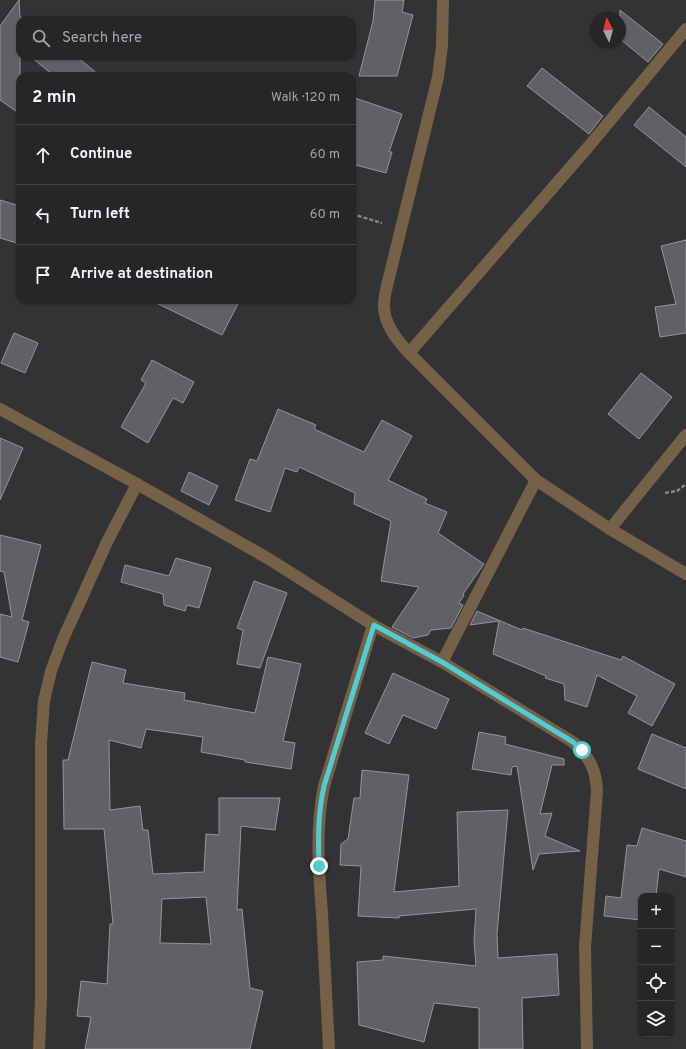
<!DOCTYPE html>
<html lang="en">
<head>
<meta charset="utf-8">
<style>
	:root { --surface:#262628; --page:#323234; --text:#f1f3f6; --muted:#a4a5a8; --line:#424345 }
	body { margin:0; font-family:Overpass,sans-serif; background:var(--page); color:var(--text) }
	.controls { position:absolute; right:12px; bottom:12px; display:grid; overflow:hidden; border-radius:8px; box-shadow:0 1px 3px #0004 }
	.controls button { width:36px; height:36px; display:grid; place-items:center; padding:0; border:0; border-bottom:1px solid var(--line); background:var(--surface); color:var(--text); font:20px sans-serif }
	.compass { position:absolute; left:590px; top:12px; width:36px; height:36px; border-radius:50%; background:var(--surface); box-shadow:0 1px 3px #0004; rotate:354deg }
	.stop { position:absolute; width:12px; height:12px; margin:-9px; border:3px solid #51ccd2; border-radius:50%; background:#fff }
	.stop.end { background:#51ccd2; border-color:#fff; box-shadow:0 1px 4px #0008 }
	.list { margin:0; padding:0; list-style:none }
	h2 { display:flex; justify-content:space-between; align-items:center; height:52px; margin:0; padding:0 16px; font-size:17px }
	h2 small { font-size:13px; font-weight:400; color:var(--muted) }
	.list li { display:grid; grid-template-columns:26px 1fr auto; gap:12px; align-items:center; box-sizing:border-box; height:60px; padding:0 16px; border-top:1px solid var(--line) }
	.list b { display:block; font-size:15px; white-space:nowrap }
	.list em { font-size:13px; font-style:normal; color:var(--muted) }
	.icon { flex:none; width:22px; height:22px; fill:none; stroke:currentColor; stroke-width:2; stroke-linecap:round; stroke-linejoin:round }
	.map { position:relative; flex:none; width:686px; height:1049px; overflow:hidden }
	.search { position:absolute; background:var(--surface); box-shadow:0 1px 3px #0004; left:16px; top:16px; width:340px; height:44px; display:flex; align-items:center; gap:10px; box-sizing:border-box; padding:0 14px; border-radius:12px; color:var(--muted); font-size:15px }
	.panel { position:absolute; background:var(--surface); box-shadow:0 1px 3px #0004; left:16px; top:72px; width:340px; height:232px; border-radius:12px }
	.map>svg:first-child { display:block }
</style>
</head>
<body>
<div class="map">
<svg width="686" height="1049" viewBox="0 0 686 1049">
	<rect width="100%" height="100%" fill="#333336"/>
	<g fill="#616064" stroke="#959599" fill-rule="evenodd">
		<path d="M19,0L20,17L24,20H20V114L0,100V26Z"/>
		<path d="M375,0H404L402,12L413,15L397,76H359L373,21Z"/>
		<path d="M620,10L663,44L648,62L620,39Z"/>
		<path d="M30,56H76L100,76H54Z"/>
		<path d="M542,68L603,116L589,134L527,86Z"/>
		<path d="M352,97L402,114L389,152H392L386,173L352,164Z"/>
		<path d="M649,107L686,137V167L634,125Z"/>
		<path d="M0,200L20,206V244L0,238Z"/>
		<path d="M686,240V333L660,337L655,307L676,304L661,246Z"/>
		<path d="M150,300H240L222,335Z"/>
		<path d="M14,333L38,343L25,373L1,363Z"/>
		<path d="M152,360L194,382L183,403L173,398L148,443L121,427L146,383L141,380Z"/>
		<path d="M641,373L672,397L639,439L608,414Z"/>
		<path d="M278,409L316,425L314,429L364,452L382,420L412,436L388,480L427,499L425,503L447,512L438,533L484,564L463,594L464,595L459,603L463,605L451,628L431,630L428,635L413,638L392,627L419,587L381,581L391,521L354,504L355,493L299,467L297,472L285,468L270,512L235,500L250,459L257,461Z"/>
		<path d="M0,438L23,448L0,500Z"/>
		<path d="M189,472L218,486L209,505L181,491Z"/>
		<path d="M0,535L41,545L22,620L29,622L18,662L0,657V614L12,617L4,572L0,571Z"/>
		<path d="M176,558L211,568L199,608L187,605L185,611L164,605L163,594L121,582L125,565L169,576Z"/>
		<path d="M254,581L287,593L260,668L237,664L243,630L237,628Z"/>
		<path d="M477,611L522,630L523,628L621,660L623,656L675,684L652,726L628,713L637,696L597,675L587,707L565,700L564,684L545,678L546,676L493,654L499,621L470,625Z"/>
		<path d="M268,657L301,664L283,741L295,743L291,769L245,762V760L201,752L203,737L146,729L141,748L109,740L110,810L140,806L143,830H148L153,874L204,872L206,834L219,835V798H280L275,830L241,826L237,910L242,909L250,988L263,991L250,1049H85L91,1017L77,1016L81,981L107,984L110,924H113L104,829H64L63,760H68L92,662L126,670L123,683L185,693L184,700L255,713ZM206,897L211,944L160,943L162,899Z"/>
		<path d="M393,673L449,699L436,729L403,715L389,744L365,733Z"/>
		<path d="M479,732L506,737L505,744L564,759V765H552L540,814L552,813L545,836L580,851L539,854L533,870L517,766L512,767L511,775L472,769Z"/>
		<path d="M652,734L686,748V789L638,769Z"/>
		<path d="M362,770L409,775L394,892L459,886L457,812L508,810L497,934L498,958L557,954L559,995L522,998L523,1049H479V1008L434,1003L424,1042L359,1025L357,962L383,960V956L476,966L474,941L476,909L399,916V918L358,916L361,866L340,865L341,844L348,839L354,798H360Z"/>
		<path d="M642,828L686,841V877L659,869L656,896H641V920L604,916L606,896L621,898L627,845L637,846Z"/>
	</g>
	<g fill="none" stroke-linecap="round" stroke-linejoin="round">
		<g stroke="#858587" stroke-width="2.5" stroke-dasharray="4 2" stroke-linecap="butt">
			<path d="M352,214L382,223"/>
			<path d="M665,493L677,491L686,484"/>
		</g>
		<g stroke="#756048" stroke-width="12">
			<path d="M443,0L442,46L438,77L386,290C385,295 384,300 384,306C384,324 397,340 409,353L536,480L610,529L686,574"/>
			<path d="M409,353L589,146L686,29"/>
			<path d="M0,409L137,484L269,559L373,625L442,662L573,742C589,757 596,768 597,791L585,947L587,1049"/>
			<path d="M610,529L686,435"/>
			<path d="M442,662L536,480"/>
			<path d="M39,1049L41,999V743L44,701L51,671L63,639L107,542L137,484"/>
			<path d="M329,1049C327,1004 324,959 322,914C319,871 315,829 324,786L373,625"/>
		</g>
	</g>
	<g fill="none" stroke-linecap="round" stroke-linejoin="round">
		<path stroke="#51ccd2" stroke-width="5" d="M319,866C318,838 318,813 324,786L374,625L442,662L573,742L582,750"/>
	</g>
</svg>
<div class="controls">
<button>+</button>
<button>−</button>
<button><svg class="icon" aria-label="locate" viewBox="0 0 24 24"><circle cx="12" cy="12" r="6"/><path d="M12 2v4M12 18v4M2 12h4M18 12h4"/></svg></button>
<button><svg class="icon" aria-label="layers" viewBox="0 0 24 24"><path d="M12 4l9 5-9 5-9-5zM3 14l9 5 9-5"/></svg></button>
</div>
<svg class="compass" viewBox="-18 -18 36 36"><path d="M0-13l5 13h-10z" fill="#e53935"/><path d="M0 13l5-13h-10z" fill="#a4a5a8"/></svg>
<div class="stop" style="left:582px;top:750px"></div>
<div class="stop end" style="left:319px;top:866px"></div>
<div class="search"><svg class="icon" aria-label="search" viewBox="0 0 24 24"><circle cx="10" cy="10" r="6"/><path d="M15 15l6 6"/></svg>Search here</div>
<section class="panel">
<h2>2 min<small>Walk · 120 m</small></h2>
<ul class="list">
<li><svg class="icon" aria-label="ahead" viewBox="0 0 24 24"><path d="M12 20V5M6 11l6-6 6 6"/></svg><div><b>Continue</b></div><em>60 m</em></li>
<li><svg class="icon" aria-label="left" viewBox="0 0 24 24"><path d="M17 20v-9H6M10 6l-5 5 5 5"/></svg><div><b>Turn left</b></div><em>60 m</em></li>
<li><svg class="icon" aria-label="arrive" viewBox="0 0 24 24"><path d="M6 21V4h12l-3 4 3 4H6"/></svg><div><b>Arrive at destination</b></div></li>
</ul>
</section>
</div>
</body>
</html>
